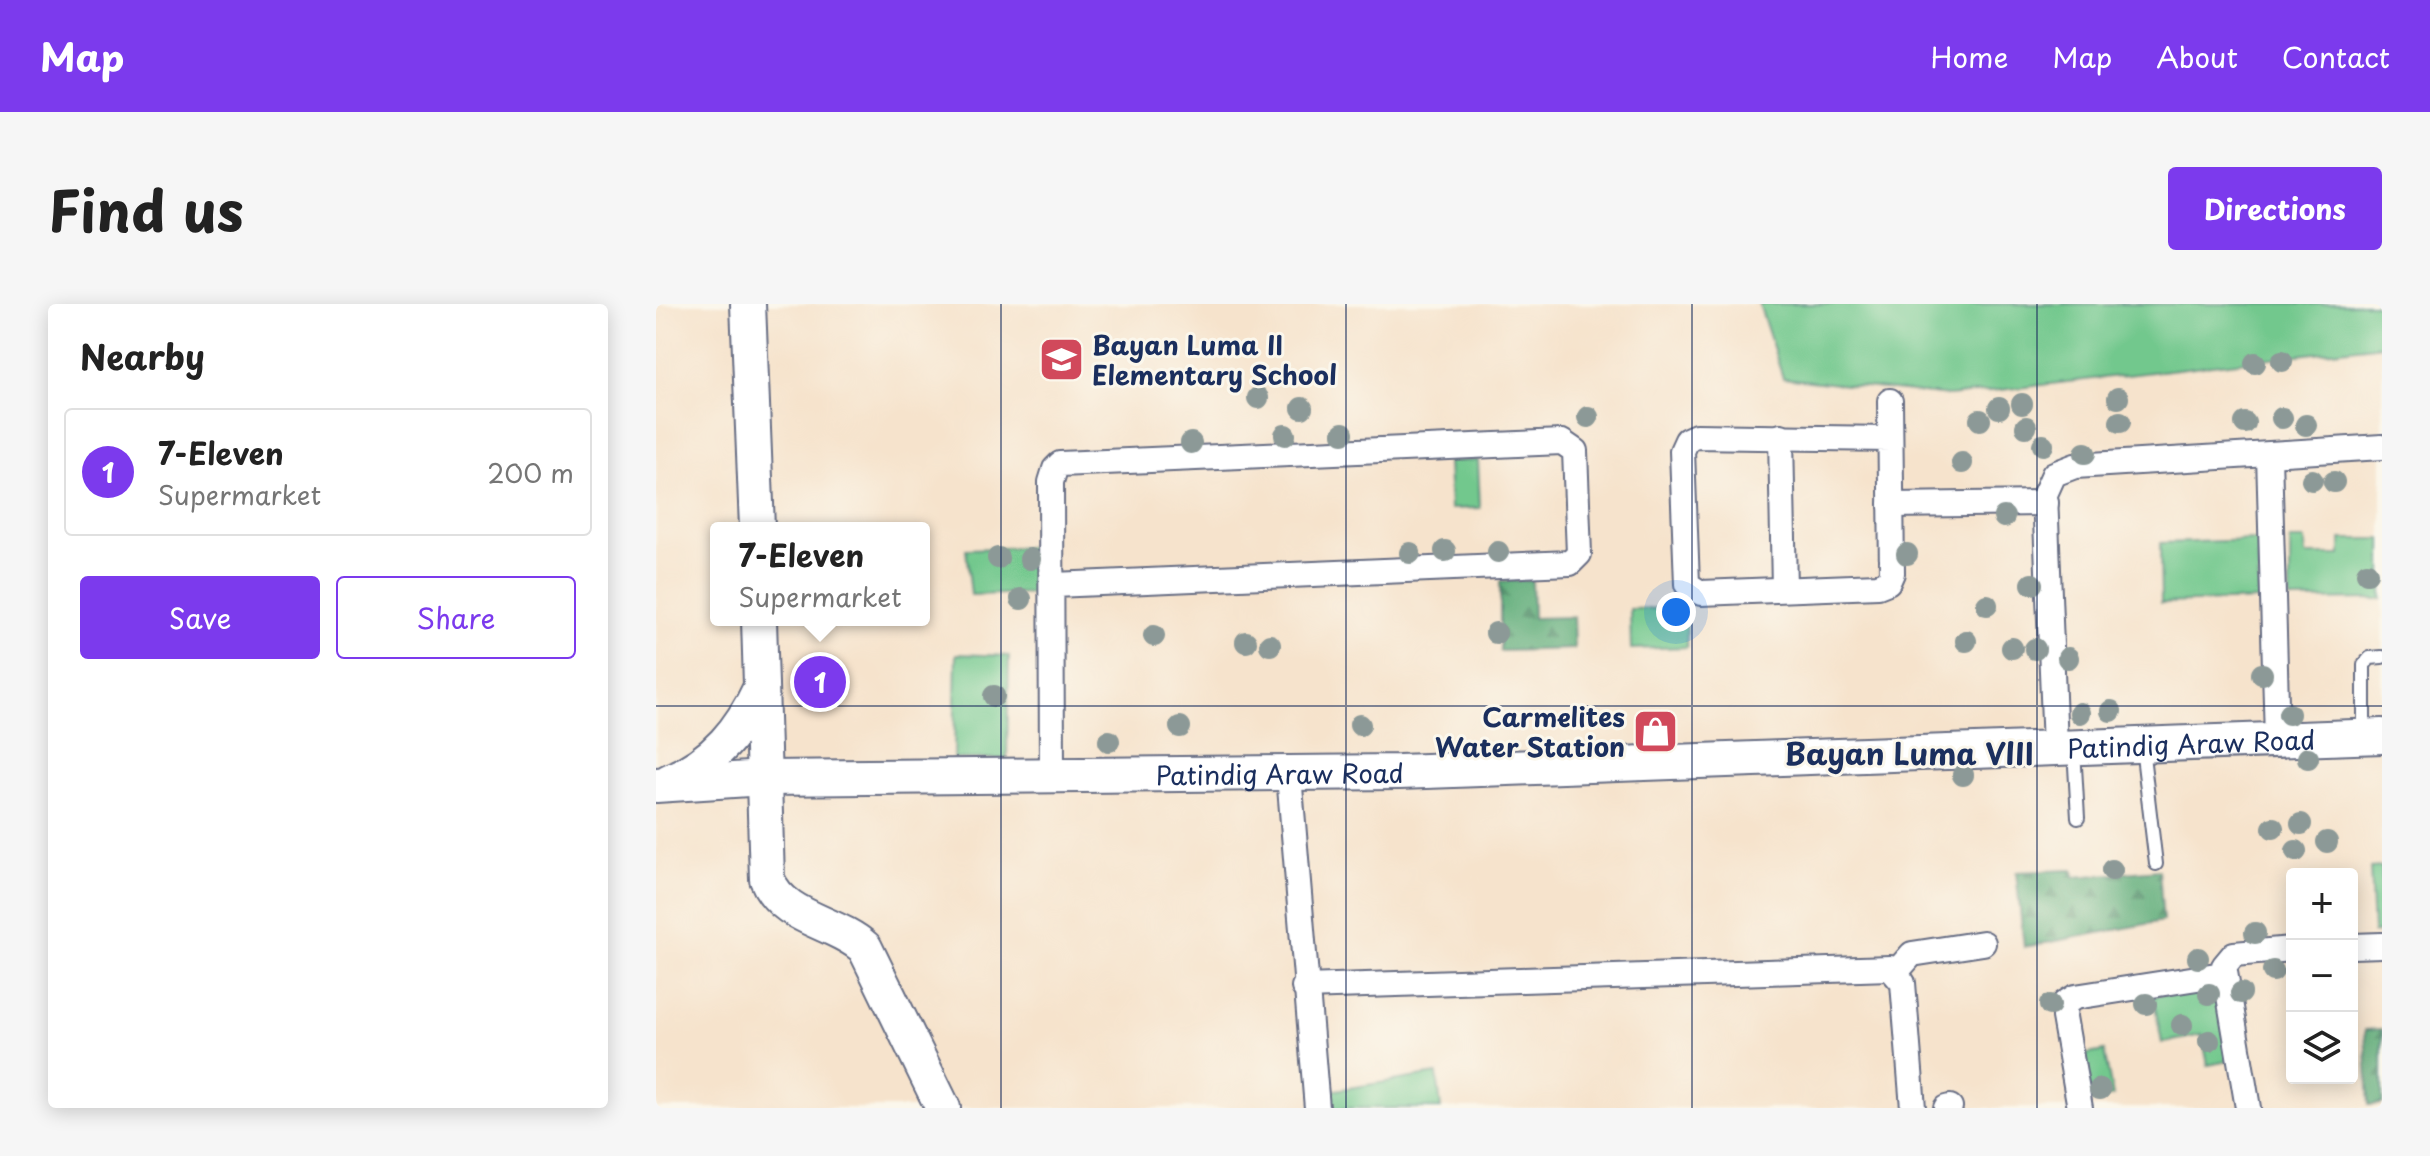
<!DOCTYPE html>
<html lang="en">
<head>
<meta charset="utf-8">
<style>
	:root { --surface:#fff; --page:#f6f6f6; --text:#222; --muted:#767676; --line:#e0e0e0; --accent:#7c3aed }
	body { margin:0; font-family:"Playpen Sans",sans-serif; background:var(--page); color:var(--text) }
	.controls { position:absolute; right:24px; bottom:24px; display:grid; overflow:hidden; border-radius:8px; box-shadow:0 4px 20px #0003 }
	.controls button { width:72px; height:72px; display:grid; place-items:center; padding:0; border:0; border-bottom:2px solid var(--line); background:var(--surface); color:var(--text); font:40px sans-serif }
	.you { position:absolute; left:1020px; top:308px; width:28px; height:28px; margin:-20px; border:6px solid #fff; border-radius:50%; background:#1a73e8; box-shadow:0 0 0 12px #1a73e833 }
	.badge { display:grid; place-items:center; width:52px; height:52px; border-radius:50%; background:var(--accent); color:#fff; font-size:26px; font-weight:700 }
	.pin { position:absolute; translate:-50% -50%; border:4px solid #fff; box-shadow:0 2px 8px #0006 }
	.popup { position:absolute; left:54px; top:218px; width:220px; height:104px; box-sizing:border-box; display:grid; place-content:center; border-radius:8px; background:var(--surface); filter:drop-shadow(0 2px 6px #0005); font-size:26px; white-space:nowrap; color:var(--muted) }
	.popup b { font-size:30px; color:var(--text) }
	.popup::after { content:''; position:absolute; left:50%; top:100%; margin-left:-16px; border:16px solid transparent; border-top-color:var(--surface) }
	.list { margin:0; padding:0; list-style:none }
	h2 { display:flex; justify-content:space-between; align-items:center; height:104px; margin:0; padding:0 32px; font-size:34px }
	h2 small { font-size:26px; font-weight:400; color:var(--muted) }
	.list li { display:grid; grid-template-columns:52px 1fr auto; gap:24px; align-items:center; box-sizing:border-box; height:128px; margin:0 16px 16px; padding:0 16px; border:2px solid var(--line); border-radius:8px }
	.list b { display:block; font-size:30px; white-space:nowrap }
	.list p { margin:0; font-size:26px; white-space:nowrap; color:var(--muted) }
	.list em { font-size:26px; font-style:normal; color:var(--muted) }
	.actions { display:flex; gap:16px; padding:24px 32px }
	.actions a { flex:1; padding:18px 0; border:2px solid var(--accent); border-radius:8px; text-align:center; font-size:28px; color:var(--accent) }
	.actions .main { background:var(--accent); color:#fff }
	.icon { flex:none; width:44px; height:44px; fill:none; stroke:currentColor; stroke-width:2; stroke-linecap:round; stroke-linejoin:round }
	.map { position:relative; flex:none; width:1726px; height:804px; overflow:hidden; border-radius:8px }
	header { display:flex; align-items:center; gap:48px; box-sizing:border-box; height:112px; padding:0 40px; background:var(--accent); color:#fff }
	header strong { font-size:38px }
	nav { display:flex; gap:44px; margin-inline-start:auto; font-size:28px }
	.intro { display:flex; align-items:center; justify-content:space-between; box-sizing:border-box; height:192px; padding:0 48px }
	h1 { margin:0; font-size:56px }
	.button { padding:20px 36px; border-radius:8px; background:var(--accent); color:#fff; font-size:28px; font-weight:700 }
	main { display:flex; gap:48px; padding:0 48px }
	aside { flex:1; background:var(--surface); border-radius:8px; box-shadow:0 4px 20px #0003 }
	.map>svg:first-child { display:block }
</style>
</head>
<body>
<header>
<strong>Map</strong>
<nav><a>Home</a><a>Map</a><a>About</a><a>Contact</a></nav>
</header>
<div class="intro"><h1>Find us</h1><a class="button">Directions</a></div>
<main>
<aside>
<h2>Nearby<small></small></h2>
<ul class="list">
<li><span class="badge">1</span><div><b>7-Eleven</b><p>Supermarket</p></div><em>200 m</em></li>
</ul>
<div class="actions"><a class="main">Save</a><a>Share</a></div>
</aside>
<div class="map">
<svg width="1726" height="804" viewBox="0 0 1726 804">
	<defs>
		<pattern id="forest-firs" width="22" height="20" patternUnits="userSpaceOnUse" patternTransform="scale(2)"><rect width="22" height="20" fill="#5dac78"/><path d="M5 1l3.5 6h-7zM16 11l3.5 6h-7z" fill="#4c8c66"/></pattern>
	</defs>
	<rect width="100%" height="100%" fill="#fbf7ec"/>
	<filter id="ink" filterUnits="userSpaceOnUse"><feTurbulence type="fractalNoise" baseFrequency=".0125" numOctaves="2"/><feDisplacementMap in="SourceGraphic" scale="16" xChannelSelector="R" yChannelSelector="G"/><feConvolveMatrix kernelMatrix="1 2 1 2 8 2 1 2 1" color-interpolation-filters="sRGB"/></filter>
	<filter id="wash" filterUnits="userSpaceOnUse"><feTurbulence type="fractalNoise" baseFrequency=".006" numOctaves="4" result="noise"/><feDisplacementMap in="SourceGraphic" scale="32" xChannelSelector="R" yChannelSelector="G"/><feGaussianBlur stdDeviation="1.8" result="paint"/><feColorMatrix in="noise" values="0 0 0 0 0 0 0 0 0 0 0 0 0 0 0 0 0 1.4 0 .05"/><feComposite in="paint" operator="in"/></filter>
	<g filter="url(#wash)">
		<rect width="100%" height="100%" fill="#f6e3cc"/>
		<g fill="#72c88d" stroke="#467c76" stroke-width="2">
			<path d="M1103,0H1726V41L1293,92L1127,74Z"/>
			<path d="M822,156L824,204L794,205L792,157Z"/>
			<path d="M1685,235H1726V295L1634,296V236H1649L1650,251H1685Z"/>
			<path d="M1602,236L1603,296L1505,299L1504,239Z"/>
			<path d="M386,243L387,289L315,291L310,245Z"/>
			<path d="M1030,304L1031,343L975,345L974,305Z"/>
			<path d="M300,350L353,352L351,455H298Z"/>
			<path d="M1726,563V628L1717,629L1714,564Z"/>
			<path d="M1546,683L1560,692L1573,757L1552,761L1546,731L1506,739L1497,692Z"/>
			<path d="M1448,747L1457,792L1436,797L1427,751Z"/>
			<path d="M781,770L785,804H676L673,787Z"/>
		</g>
		<g fill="url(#forest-firs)" stroke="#3c6e6b" stroke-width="2">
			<path d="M876,276L877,314L917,313L918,345L844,347V277Z"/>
			<path d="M1417,566L1418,573L1503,566L1507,617L1368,643L1360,568Z"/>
			<path d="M1726,725V800L1713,801L1709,726Z"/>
		</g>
	</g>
	<g filter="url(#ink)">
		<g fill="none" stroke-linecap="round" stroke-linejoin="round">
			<defs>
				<g id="lane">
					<path d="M1708,429V361L1714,354L1726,353"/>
					<path d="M1486,443L1500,560"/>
					<path d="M1418,445L1422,514"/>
				</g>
				<g id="street">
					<path d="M1234,97L1236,269L1232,278L1222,282L1045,289L1031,280L1026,147L1031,136L1040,132L1234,135"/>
					<path d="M1125,132L1128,285"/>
					<path d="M1613,151L1621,435"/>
					<path d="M1235,201L1390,199"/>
					<path d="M1399,443L1389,190L1398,170L1419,162L1726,143"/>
					<path d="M633,471L661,804"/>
					<path d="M396,472L395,178L399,165L404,160L906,138L919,147L923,250L914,259L398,281"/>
					<path d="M1696,642L1726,641"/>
					<path d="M1241,667L1256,650L1327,639"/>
					<path d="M648,683L1234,664L1247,679L1257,804"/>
					<path d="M1290,804L1294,803"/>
					<path d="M1424,804L1408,713L1409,699L1419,693L1567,670"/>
					<path d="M1592,804L1568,662L1578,650L1636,645"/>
				</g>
				<g id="secondary">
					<path d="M92,0L101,224"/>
					<path d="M103,316L111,575C127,615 179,617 209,644L287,804"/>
					<path d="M14,477C59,458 85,426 105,383"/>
					<path id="s1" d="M0,481L108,474L743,468L1726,432"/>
				</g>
			</defs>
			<use href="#lane" stroke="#686e84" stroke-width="16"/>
			<use href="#street" stroke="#686e84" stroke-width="28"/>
			<use href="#secondary" stroke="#686e84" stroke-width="38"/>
			<use href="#lane" stroke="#fff" stroke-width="12"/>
			<use href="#street" stroke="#fff" stroke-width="24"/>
			<use href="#secondary" stroke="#fff" stroke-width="34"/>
		</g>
		<g fill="#8c9997">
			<circle cx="1626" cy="57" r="11"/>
			<circle cx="1599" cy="59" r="11"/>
			<circle cx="602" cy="94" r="11"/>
			<circle cx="1462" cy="94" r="11"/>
			<circle cx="1366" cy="100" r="11"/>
			<circle cx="646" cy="104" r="11"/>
			<circle cx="1343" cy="104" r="11"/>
			<circle cx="932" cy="113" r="11"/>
			<circle cx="1626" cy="114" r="11"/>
			<circle cx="1324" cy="116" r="11"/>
			<circle cx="1464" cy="118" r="11"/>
			<circle cx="1589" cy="119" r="11"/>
			<circle cx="1650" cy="121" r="11"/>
			<circle cx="1370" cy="123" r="11"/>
			<circle cx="687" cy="129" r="11"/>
			<circle cx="629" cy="131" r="11"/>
			<circle cx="535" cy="139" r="11"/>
			<circle cx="1387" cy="141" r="11"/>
			<circle cx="1429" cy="149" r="11"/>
			<circle cx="1306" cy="159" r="11"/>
			<circle cx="1656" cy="176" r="11"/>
			<circle cx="1678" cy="178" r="11"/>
			<circle cx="1348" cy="213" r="11"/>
			<circle cx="789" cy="247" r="11"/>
			<circle cx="842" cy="248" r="11"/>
			<circle cx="754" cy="249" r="11"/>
			<circle cx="1251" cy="250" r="11"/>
			<circle cx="342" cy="254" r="11"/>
			<circle cx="374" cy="255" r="11"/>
			<circle cx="1711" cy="269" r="11"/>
			<circle cx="1376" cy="280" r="11"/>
			<circle cx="365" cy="295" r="11"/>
			<circle cx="1331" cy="301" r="11"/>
			<circle cx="840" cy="329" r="11"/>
			<circle cx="498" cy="332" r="11"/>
			<circle cx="1310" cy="337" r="11"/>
			<circle cx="590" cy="338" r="11"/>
			<circle cx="614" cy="341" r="11"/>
			<circle cx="1356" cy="344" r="11"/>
			<circle cx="1379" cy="345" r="11"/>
			<circle cx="1412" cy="354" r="11"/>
			<circle cx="1606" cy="370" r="11"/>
			<circle cx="338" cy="392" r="11"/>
			<circle cx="1455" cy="407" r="11"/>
			<circle cx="1424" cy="409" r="11"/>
			<circle cx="1633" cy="410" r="11"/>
			<circle cx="704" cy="421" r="11"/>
			<circle cx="524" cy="423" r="11"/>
			<circle cx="453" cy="437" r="11"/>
			<circle cx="1652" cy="454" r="11"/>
			<circle cx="1307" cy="471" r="11"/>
			<circle cx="1645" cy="520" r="11"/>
			<circle cx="1617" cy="524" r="11"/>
			<circle cx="1671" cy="538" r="11"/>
			<circle cx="1640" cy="547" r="11"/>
			<circle cx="1456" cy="566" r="11"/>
			<circle cx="1599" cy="629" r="11"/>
			<circle cx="1542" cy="654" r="11"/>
			<circle cx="1617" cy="667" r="11"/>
			<circle cx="1585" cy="689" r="11"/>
			<circle cx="1553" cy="690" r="11"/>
			<circle cx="1490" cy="700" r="11"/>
			<circle cx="1394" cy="701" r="11"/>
			<circle cx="1526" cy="721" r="11"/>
			<circle cx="1553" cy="737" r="11"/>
			<circle cx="1444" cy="785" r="11"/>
		</g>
	</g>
	<path fill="none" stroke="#1b2f5e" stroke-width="2" stroke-opacity="0.55" d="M345,0V804M690,0V804M1036,0V804M1381,0V804M0,402H1726"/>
	<defs>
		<symbol id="school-square" viewBox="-11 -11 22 22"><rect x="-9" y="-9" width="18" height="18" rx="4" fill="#d1495b" stroke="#fbf7ec"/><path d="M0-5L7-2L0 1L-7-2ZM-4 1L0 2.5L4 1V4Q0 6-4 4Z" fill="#fff"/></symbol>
		<symbol id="shop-square" viewBox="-11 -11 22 22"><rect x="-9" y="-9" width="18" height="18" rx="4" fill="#d1495b" stroke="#fbf7ec"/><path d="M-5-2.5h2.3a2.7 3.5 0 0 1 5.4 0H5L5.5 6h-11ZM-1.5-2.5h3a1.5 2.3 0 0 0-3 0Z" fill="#fff"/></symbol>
	</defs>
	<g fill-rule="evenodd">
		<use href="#school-square" x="380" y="30" width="51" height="51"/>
		<use href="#shop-square" x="974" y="402" width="51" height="51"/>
	</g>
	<g text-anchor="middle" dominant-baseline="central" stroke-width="6" stroke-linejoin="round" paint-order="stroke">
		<g font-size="26" font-weight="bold" fill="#1b2f5e" stroke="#fbf7ec" text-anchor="start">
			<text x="436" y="40">Bayan Luma II<tspan x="436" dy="30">Elementary School</tspan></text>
			<text x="969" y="412" text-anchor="end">Carmelites<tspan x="969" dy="30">Water Station</tspan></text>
		</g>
		<g font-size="26" fill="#1b2f5e" stroke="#fbf7ec">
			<text stroke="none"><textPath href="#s1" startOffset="1536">Patindig Araw Road</textPath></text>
			<text stroke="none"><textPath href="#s1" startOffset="624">Patindig Araw Road</textPath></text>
		</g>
		<g font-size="30" font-weight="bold" fill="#1b2f5e" stroke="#fbf7ec">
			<text x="1253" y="448">Bayan Luma VIII</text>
		</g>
	</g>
</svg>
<div class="controls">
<button>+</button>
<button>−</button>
<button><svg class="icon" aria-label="layers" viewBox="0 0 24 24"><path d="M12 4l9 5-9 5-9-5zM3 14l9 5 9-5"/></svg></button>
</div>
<div class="you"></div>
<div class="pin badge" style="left:164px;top:378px">1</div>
<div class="popup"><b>7-Eleven</b>Supermarket</div>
</div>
</main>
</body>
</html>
